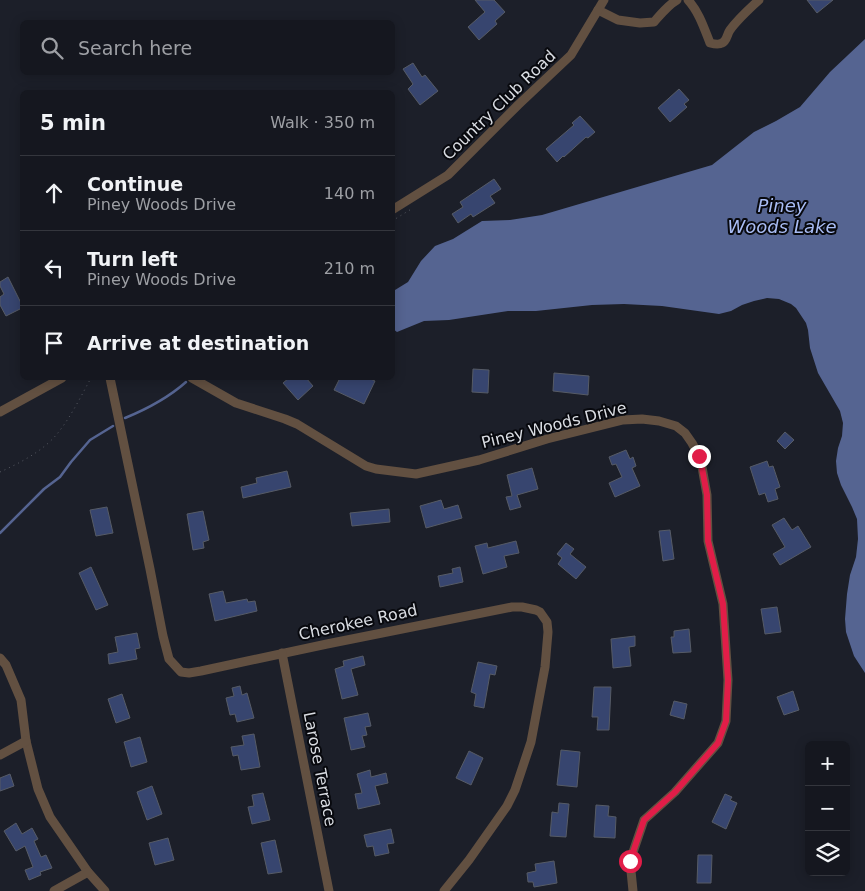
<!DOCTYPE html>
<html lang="en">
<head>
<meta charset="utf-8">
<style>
	:root { --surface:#15171f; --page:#1e2028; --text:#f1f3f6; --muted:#9d9fa4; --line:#34363d }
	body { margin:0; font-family:"DejaVu Sans",sans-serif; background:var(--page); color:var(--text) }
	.controls { position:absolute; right:15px; bottom:15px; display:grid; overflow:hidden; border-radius:8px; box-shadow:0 2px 12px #0003 }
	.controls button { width:45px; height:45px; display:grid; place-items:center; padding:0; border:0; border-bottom:1px solid var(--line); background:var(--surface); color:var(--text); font:25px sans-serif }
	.stop { position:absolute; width:15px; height:15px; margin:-11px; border:4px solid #e11d48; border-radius:50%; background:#fff }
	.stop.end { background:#e11d48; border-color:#fff; box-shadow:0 1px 5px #0008 }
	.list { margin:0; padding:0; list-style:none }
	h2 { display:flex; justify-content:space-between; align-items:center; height:65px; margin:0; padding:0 20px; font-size:21px }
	h2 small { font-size:16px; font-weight:400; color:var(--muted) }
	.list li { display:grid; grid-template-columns:32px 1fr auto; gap:15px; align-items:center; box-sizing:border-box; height:75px; padding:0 20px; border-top:1px solid var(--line) }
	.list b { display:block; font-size:19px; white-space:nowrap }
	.list p { margin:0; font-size:16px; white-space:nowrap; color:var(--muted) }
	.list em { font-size:16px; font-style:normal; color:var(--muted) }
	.icon { flex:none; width:28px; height:28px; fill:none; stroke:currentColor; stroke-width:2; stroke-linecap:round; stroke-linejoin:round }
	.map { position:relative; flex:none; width:865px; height:891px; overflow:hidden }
	.search { position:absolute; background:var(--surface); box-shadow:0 2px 12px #0003; left:20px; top:20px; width:375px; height:55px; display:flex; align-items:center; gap:12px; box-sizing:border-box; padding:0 18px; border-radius:8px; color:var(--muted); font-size:19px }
	.panel { position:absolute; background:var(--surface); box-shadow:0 2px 12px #0003; left:20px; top:90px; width:375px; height:290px; border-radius:8px }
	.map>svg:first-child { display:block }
</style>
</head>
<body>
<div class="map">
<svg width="865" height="891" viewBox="0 0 865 891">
	<rect width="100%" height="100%" fill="#1c1f29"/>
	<path fill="#556491" d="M865,39V673L854,656L846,632L845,619L847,594L850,575L856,557L858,539L857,519L852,507L841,485L837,473L836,461L838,448L842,436L843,423L840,411L818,373L810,348L808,330L806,323L796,308L791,304L779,299L767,298L754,301L742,305L731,311L719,314L662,306L624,304L592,305L536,311H508L449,320L424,321L397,332L393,329V297L395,290L408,282L421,261L435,246L453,239L482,221L510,220L542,215L712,165L754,132L776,121L800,107L830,72Z"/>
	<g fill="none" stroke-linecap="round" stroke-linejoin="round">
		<g stroke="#556491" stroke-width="2.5">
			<path d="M125,418C147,409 168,398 186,382"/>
			<path d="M0,533L44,489L60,477L71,462L90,440L113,426"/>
		</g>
	</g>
	<g fill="#37456f" stroke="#565b66">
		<path d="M475,0H494L505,12L495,21L497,24L479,40L468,27L485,12Z"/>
		<path d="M807,0H833L817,13Z"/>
		<path d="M413,63L422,77L425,75L438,91L420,105L408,89L413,84L403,69Z"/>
		<path d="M679,89L689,100L684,104L687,107L670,122L658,108Z"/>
		<path d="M580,116L595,132L588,138L586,137L564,157L563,156L557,162L546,149L574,125L572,123Z"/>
		<path d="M494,179L501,189L490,196L495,203L473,217L471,214L458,223L452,214L463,207L460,202Z"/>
		<path d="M8,277L22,305V308L6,316L0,305V297L4,294L0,286V282Z"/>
		<path d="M473,369L489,370L488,393L472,392Z"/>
		<path d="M554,373L589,376L588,395L553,391Z"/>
		<path d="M289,378H306L313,386L298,400L283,383Z"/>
		<path d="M340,378H368L375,381L364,404L334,390Z"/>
		<path d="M785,432L794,440L785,449L777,441Z"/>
		<path d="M626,450L630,459L633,457L636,466L632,468L640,486L615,497L609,483L622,477L616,464L612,465L609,457Z"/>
		<path d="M767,461L769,467L773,466L780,487L775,489L778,499L768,502L765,493L759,495L750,467Z"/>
		<path d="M532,468L538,489L517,495L521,507L510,510L506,497L512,496L507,475Z"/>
		<path d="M287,471L291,487L243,498L241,487L257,483L256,478Z"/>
		<path d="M441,500L444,509L458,505L462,518L426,528L420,506Z"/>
		<path d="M107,507L113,533L96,536L90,510Z"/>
		<path d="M389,509L390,522L352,526L350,513Z"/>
		<path d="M203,511L209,540L203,542L204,548L193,550L187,514Z"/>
		<path d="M784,518L792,530L798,526L811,547L780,565L773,554L785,547L772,525Z"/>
		<path d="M670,530L674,559L663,561L659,531Z"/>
		<path d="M516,541L519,553L504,556L507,567L483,574L475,546L487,543L488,548Z"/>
		<path d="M566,543L574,549L570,554L586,567L576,579L558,564L562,558L557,554Z"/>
		<path d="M91,567L108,605L96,610L79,573Z"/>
		<path d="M460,567L463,582L440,587L438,576L453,573L452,569Z"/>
		<path d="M223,591L226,603L247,599L248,602L255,601L257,611L215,621L209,594Z"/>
		<path d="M777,607L781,632L765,634L761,609Z"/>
		<path d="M689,629L691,652L673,653L671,637H674V631Z"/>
		<path d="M137,633L140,648L135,649L137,659L109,664L108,654L118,652L115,637Z"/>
		<path d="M635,636V646L629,647L631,666L613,668L611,639Z"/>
		<path d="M363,656L365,665L351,669L358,695L342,699L335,669L344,666L343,661Z"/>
		<path d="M478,662L497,666L495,675L490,674L484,708L474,706L476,694L471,692Z"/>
		<path d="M240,686L242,695L247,693L254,718L237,722L235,714L230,715L226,698L234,696L232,688Z"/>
		<path d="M594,687H611L609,730H597L598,717H592Z"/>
		<path d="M793,691L799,710L784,715L777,697Z"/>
		<path d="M122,694L130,718L116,723L108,699Z"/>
		<path d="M674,701L687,704L684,719L670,715Z"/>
		<path d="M368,713L371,726L365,727L367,735L362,736L365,747L351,750L344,718Z"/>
		<path d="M254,734L260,767L241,770L238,755L233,756L231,747L244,745L242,736Z"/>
		<path d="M140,737L147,762L131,767L124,742Z"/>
		<path d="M561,750L580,752L577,787L557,785Z"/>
		<path d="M469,751L483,758L471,785L456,778Z"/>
		<path d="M370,770L371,777L386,773L388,783L375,786L380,804L358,809L355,794L362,793L357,774Z"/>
		<path d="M10,774L14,786L0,791V778Z"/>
		<path d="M152,786L162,814L147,820L137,792Z"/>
		<path d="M263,793L270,820L252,824L248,807L254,806L252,795Z"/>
		<path d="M725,794L732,797L730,800L737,803L726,829L712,822Z"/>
		<path d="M559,803L569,804L566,837L550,836L552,812L558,813Z"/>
		<path d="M596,805L609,806L608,816L616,817L615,838L594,837Z"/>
		<path d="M16,823L22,834L32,828L38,839L34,841L41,857L46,855L52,868L40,872L41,875L29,880L25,870L33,867L25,846L16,851L4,831Z"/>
		<path d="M391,829L394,843L387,844L389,853L375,856L373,846L367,847L364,835Z"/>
		<path d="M168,838L174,860L155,865L149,843Z"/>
		<path d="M275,840L282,872L268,874L261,843Z"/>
		<path d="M698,855H712L711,883H697Z"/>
		<path d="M554,861L557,883L534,887L533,882H528L527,873L536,871L535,864Z"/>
	</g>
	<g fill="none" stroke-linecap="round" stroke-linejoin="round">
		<g stroke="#575a63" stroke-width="1" stroke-dasharray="1 4" stroke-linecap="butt">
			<path d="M392,221L413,208"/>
			<path d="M0,472C20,463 43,451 57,434C71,417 81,396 91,378"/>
		</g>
		<g stroke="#625041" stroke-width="9">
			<path d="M688,0C699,12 704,28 710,43C714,44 719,45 722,43C727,41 727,34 730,30C738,19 749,9 759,0"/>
			<path d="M598,10L618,20L640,23L654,22C661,14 668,5 677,0"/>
			<path d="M392,210L448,175L518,105L571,55L604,0"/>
			<path d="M110,378L150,569L163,636L169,659L181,672L189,673L201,671L327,644L512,607H522L536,610L540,612L547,622L548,632L545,667L531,742L515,790L507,806L469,860L444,891"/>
			<path d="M192,378L236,403L285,419L297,424L366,466L376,469L416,474L479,460L547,439L623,420L642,419L659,421L676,426L685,433L692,443L699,456L702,467L707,495L708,541L723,604L728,680L726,721L718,743L675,792L644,820L630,861L633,891"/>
			<path d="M0,412L62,378"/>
			<path d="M282,653L329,891"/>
			<path d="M0,658L6,665L21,700L26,741L38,789L50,817L88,872L105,891"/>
			<path d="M0,755L26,741"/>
			<path d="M54,891L88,872"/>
		</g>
	</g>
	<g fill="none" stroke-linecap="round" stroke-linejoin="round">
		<path stroke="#e11d48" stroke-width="6" d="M630,861L644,820L675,792L718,743L726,721L728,680L723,604L708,541L707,495L702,468L699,456"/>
	</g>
	<g text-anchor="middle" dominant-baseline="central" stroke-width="4" stroke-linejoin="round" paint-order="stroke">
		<g font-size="16" fill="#d9dce2" stroke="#08090e">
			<text transform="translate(499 105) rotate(-44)">Country Club Road</text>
			<text transform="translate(554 425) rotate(-14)">Piney Woods Drive</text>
			<text transform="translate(358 622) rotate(-12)">Cherokee Road</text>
			<text transform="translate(320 769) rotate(79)">Larose Terrace</text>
		</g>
		<g font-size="18" font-style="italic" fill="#a9bdf5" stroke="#08090e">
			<text x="782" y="205">Piney<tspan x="782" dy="21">Woods Lake</tspan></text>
		</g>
	</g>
</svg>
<div class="controls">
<button>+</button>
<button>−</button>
<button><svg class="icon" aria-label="layers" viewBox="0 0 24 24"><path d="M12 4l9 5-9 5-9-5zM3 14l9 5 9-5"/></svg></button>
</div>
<div class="stop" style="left:630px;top:861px"></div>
<div class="stop end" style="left:699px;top:456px"></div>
<div class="search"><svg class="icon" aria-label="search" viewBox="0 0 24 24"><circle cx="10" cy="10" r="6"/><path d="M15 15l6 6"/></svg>Search here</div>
<section class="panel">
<h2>5 min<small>Walk · 350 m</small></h2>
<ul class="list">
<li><svg class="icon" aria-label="ahead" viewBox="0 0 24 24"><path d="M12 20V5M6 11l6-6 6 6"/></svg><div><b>Continue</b><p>Piney Woods Drive</p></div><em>140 m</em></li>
<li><svg class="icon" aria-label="left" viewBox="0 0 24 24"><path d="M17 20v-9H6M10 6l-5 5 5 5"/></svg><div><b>Turn left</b><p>Piney Woods Drive</p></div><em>210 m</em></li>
<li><svg class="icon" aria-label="arrive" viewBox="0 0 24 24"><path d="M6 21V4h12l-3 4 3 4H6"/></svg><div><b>Arrive at destination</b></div></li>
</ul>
</section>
</div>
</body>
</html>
